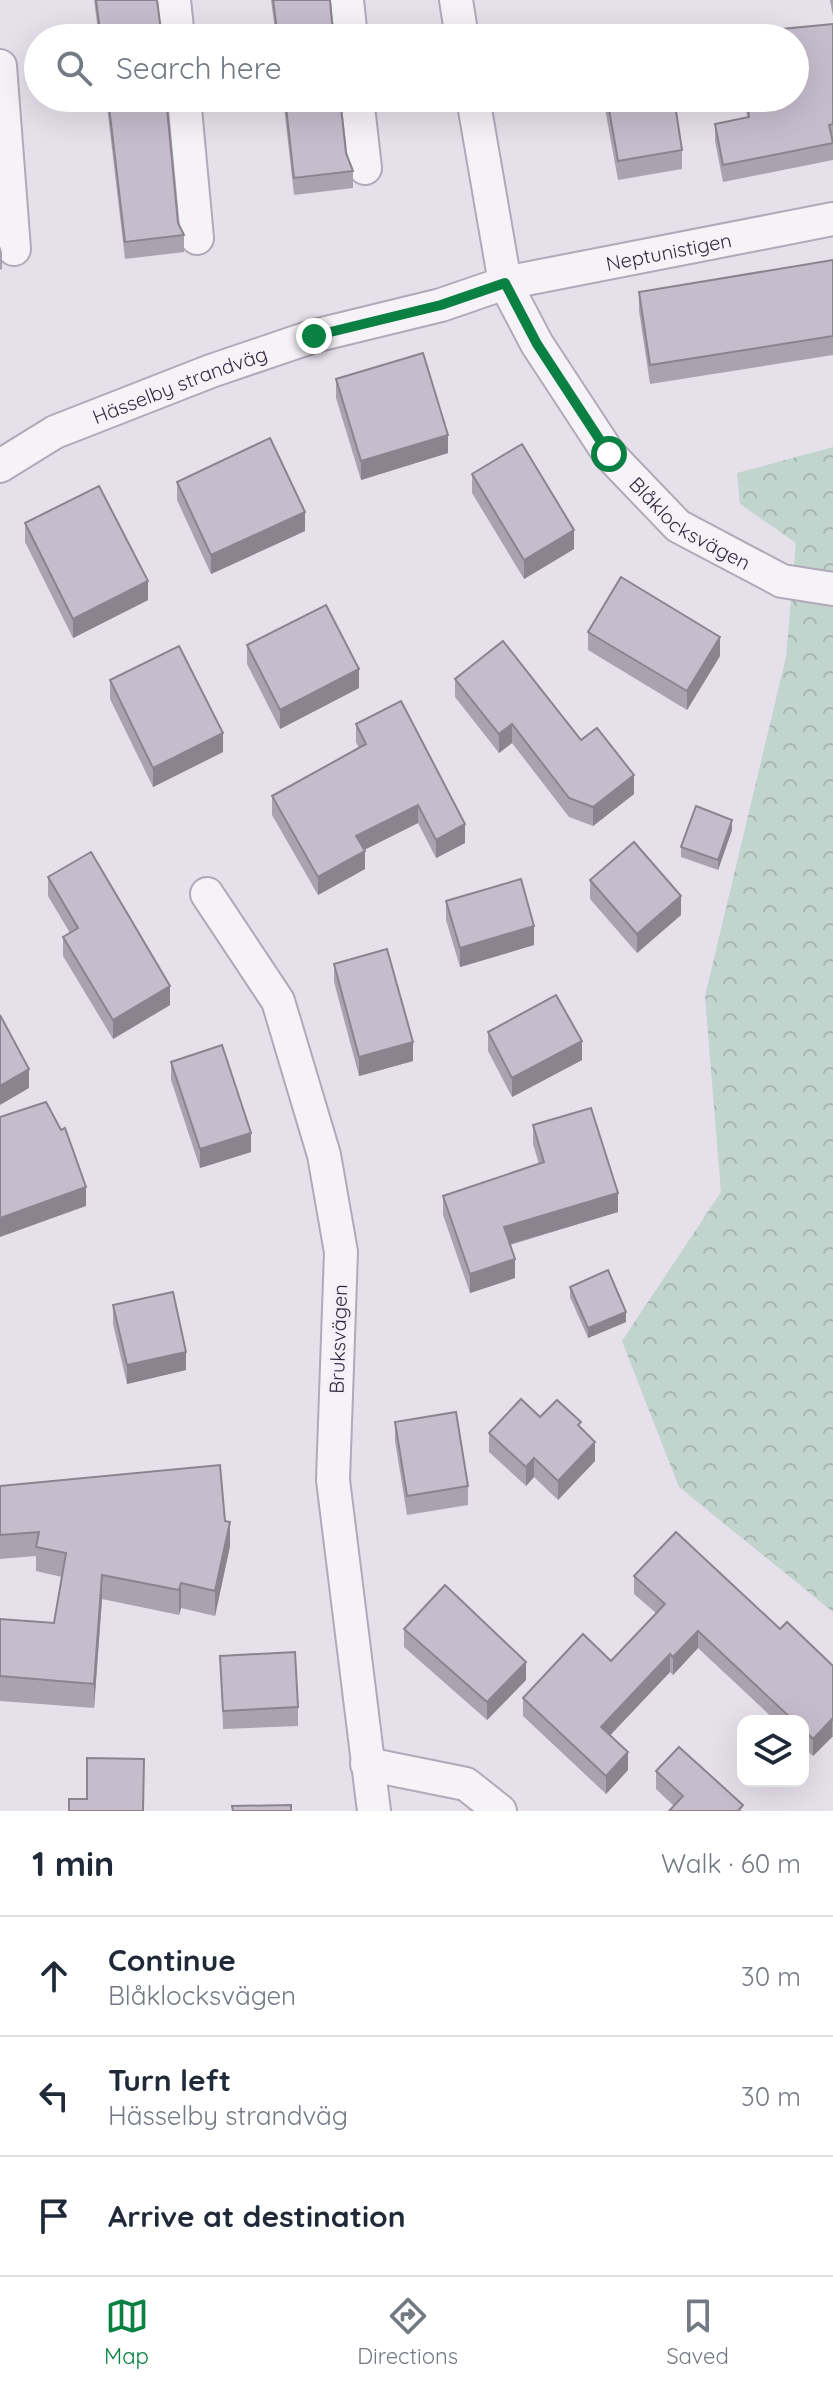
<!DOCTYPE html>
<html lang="en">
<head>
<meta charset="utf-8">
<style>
	:root { --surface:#fff; --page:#f6f6f7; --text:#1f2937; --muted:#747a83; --line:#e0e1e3; --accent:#0b8043 }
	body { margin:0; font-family:Quicksand,sans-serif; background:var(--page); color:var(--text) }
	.controls { position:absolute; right:24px; bottom:24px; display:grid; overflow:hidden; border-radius:16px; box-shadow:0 8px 32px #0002 }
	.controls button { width:72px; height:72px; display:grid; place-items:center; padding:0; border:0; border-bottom:2px solid var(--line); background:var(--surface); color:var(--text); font:40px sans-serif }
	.stop { position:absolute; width:24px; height:24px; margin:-18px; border:6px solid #0b8043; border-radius:50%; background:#fff }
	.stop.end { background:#0b8043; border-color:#fff; box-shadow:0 2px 8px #0008 }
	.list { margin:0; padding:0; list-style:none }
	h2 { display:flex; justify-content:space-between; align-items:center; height:104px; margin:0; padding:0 32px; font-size:34px }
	h2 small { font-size:26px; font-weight:400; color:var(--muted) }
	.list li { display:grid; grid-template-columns:52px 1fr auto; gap:24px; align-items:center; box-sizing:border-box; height:120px; padding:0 32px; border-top:2px solid var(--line) }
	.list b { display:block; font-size:30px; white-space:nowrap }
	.list p { margin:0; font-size:26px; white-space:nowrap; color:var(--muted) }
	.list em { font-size:26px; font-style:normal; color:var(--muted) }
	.icon { flex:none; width:44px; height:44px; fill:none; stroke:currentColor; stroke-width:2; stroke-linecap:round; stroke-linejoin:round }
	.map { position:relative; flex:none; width:833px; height:1811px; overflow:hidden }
	.search { position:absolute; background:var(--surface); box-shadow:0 8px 32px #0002; left:24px; right:24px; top:24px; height:88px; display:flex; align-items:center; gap:20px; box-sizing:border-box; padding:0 28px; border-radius:44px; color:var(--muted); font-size:30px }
	.sheet { height:464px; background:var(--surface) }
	nav { display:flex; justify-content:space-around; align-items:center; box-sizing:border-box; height:112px; border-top:2px solid var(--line); background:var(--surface); font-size:22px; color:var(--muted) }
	nav a { display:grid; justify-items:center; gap:4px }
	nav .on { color:var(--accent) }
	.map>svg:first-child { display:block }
</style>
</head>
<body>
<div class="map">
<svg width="833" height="1811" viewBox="0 0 833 1811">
	<defs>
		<pattern id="forest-crowns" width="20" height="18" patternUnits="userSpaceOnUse" patternTransform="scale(2)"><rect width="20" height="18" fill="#c1d4ce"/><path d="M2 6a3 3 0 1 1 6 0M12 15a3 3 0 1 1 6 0" fill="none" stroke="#a6b6b2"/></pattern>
	</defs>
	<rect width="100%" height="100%" fill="#e5e0ea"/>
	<path fill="url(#forest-crowns)" d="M833,447V1612L679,1487L622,1341L721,1192L705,996L786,657L796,543L740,504L737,473Z"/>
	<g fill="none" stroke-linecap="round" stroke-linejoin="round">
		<defs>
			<g id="street">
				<path d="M174,0L178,38"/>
				<path d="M347,0L351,38"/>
				<path d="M456,0L462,38"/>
				<path d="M0,66L14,249"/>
				<path d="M184,98L197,238"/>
				<path d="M357,98L365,168"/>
				<path id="s1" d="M473,98L505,283L537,344L609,454L678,526L782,581L833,589"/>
				<path id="s2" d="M0,466L55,432L211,371L314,336L441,305L505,283L833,219"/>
				<path d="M207,894L278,1001L324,1155L341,1252L333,1480L374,1811"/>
				<path d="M367,1764L466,1784L500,1811"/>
			</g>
		</defs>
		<use href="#street" stroke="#b1a9b7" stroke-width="36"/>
		<use href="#street" stroke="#f6f3f8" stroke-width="32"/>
	</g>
	<g fill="#aaa3af">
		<path d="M94,0H157L162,38H99Z"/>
		<path d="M271,0H330L332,23L340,38H276Z"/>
		<path d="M830,0H833V16Z"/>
		<path d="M833,24V160L723,182L715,141V124L747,117L745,98H795Z"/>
		<path d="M106,98H166L178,223L184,235V252L125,259Z"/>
		<path d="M283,98H340L346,153L353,171V188L294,195Z"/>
		<path d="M603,98H674L682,150V169L618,180Z"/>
		<path d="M0,246L2,252V269L0,270Z"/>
		<path d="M833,260V355L650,384L639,311V292Z"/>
		<path d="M336,379L448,453L361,480L336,398Z"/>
		<path d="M472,474L574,549L524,579L472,493Z"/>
		<path d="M177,482L305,531L211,574L177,500Z"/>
		<path d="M25,523L148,600L73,638L25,542Z"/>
		<path d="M588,632L720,656L687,710L588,650Z"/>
		<path d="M247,645L359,688L280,729L247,664Z"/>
		<path d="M455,679L581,740L634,794L593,826L569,817L512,743L499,753L455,697Z"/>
		<path d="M110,680L223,752L153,787L110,699Z"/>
		<path d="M356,724L465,843L436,858L418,823L364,850L365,869L318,895L272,815V796L359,748L356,742Z"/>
		<path d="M732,830L718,870L681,857V847Z"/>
		<path d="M48,877L170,1005L113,1039L63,956V937L70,933L48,896Z"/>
		<path d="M590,880L681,915L637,953L590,899Z"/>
		<path d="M446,901L534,945L460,967L446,920Z"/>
		<path d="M334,964L413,1061L359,1076L334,982Z"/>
		<path d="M488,1032L582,1060L512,1097L488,1051Z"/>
		<path d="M171,1062L251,1152L200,1168L171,1080Z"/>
		<path d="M533,1125L618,1212L510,1245L515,1278L470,1293L443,1215V1196L539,1164L533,1144Z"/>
		<path d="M570,1287L626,1322L588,1338L570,1297Z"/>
		<path d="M113,1305L186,1370L127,1384L113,1324Z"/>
		<path d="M540,1417L581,1428L595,1461L558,1500L534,1477L526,1486L489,1452V1433Z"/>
		<path d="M395,1422L468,1486V1505L407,1515L395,1441Z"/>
		<path d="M0,1486L225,1521L230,1546L215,1616L181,1608L179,1615L102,1599L94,1708L0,1701V1619L54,1623L62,1577L36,1571V1556L0,1559Z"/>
		<path d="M634,1576L780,1629L833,1666V1737H832L813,1756L803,1747V1721H776L698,1648L673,1675L670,1672L610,1735L628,1770L606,1794L523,1716V1698L611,1661L656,1613L634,1594Z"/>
		<path d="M404,1629L526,1680L487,1720L404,1647Z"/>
		<path d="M220,1656L298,1707V1726L223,1729Z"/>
		<path d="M656,1771L743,1811L674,1806L656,1789Z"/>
	</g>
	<g fill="#8b848f">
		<path d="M448,435V453L361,480V461Z"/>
		<path d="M305,512V531L211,574V555Z"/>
		<path d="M574,530V549L524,579V560Z"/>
		<path d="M148,581V600L73,638V619Z"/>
		<path d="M720,637V656L687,710V691Z"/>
		<path d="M359,669V688L280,729V710Z"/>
		<path d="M512,724V743L499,753V734Z"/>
		<path d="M223,733V752L153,787V768Z"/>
		<path d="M634,775V794L593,826V807Z"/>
		<path d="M418,805V823L356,854V836Z"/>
		<path d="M732,820V830L718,870V860Z"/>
		<path d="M465,824V843L436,858V840Z"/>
		<path d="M365,851V869L318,895V877Z"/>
		<path d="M681,896V915L637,953V934Z"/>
		<path d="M534,926V945L460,967V948Z"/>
		<path d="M170,986V1005L113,1039V1020Z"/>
		<path d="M582,1041V1060L512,1097V1078Z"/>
		<path d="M413,1042V1061L359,1076V1057Z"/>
		<path d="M29,1069V1088L0,1105V1086Z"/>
		<path d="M251,1133V1152L200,1168V1149Z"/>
		<path d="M86,1187V1206L0,1237V1218Z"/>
		<path d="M618,1193V1212L504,1246V1227Z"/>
		<path d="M515,1259V1278L470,1293V1274Z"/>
		<path d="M626,1312V1322L588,1338V1328Z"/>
		<path d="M186,1352V1370L127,1384V1365Z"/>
		<path d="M595,1442V1461L558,1500V1481Z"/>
		<path d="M534,1458V1477L526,1486V1467Z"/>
		<path d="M230,1522V1546L215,1616V1591Z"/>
		<path d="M102,1575V1599L94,1708V1684Z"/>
		<path d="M181,1583V1608L179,1615V1590Z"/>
		<path d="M698,1631V1648L673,1675V1657Z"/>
		<path d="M670,1654V1672L601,1745V1727Z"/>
		<path d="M526,1662V1680L487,1720V1702Z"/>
		<path d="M832,1719V1737L813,1756V1739Z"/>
		<path d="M628,1752V1770L606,1794V1776Z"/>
	</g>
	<g fill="#c6bdcc" stroke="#8b848f" stroke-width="2">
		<path d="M96,0H157L162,38H101Z"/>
		<path d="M273,0H330L332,23L340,38H278Z"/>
		<path d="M833,24V124L829,125L833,143L723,165L715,124L749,117L747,98H795V38H741L740,33Z"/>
		<path d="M108,98H166L178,223L184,235L125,242Z"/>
		<path d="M285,98H340L346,153L353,171L294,178Z"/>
		<path d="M607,98H674L682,150L618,161Z"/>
		<path d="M833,260V336L650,365L639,292Z"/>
		<path d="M423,353L448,435L361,461L336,379Z"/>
		<path d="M270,438L305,512L211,555L177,482Z"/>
		<path d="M522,444L574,530L524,560L472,474Z"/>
		<path d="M99,486L148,581L73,619L25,523Z"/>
		<path d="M621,577L720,637L687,691L588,632Z"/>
		<path d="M326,605L359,669L280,710L247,645Z"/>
		<path d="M503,641L581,740L597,728L634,775L593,807L569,798L512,724L499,734L455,679Z"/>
		<path d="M179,646L223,733L153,768L110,680Z"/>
		<path d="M401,701L465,824L436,840L418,805L356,836L365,851L318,877L272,796L366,744L356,724Z"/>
		<path d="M696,806L732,820L718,860L681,847Z"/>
		<path d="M634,842L681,896L637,934L590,880Z"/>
		<path d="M91,852L170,986L113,1020L63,937L78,928L48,877Z"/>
		<path d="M521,879L534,926L460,948L446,901Z"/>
		<path d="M387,949L413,1042L359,1057L334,964Z"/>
		<path d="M556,995L582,1041L512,1078L488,1032Z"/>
		<path d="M0,1015L29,1069L0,1086Z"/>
		<path d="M222,1045L251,1133L200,1149L171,1062Z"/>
		<path d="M46,1102L61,1130L65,1128L86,1187L0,1218V1117Z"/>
		<path d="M591,1108L618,1193L504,1227L515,1259L470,1274L443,1196L544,1162L533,1125Z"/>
		<path d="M608,1270L626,1312L588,1328L570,1287Z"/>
		<path d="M173,1292L186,1352L127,1365L113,1305Z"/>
		<path d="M521,1399L540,1417L557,1400L581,1422L578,1425L595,1442L558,1481L534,1458L526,1467L489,1433Z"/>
		<path d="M456,1412L468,1486L407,1496L395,1422Z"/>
		<path d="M220,1465L225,1521L230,1522L215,1591L181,1583L179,1590L102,1575L94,1684L0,1676V1619L54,1623L66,1553L36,1547L39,1532L0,1535V1486Z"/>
		<path d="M676,1532L780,1629L787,1622L833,1666V1720L832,1719L813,1739L803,1729V1721H794L698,1631L673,1657L670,1654L601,1727L628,1752L606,1776L523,1698L583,1634L611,1661L665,1604L634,1576Z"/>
		<path d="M445,1585L526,1662L487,1702L404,1629Z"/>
		<path d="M295,1652L298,1707L223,1711L220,1656Z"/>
		<path d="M679,1747L743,1805L738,1811H669L683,1796L656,1771Z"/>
		<path d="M87,1758L144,1759L143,1811H69V1799H87Z"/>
		<path d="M291,1805V1811H233L232,1806Z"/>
	</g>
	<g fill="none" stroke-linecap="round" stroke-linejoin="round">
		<path stroke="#0b8043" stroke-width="10" d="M314,336L441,305L505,283L537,344L609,454"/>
	</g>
	<g text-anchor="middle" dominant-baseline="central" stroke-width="8" stroke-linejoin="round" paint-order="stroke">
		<g font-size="20" fill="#372841" stroke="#f3f0f7">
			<text stroke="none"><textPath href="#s2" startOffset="706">Neptunistigen</textPath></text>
			<text stroke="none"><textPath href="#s2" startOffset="198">Hässelby strandväg</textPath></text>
			<text stroke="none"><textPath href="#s1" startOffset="496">Blåklocksvägen</textPath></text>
			<text transform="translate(338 1339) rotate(-88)">Bruksvägen</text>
		</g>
	</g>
</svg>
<div class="controls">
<button><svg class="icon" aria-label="layers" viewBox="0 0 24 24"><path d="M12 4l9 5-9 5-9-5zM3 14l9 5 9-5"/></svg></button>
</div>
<div class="stop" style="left:609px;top:454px"></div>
<div class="stop end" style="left:314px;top:336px"></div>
<div class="search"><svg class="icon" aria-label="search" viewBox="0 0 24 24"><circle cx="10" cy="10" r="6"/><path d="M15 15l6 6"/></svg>Search here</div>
</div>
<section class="sheet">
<h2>1 min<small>Walk · 60 m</small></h2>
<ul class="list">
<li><svg class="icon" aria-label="ahead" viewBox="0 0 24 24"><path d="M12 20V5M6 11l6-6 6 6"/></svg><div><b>Continue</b><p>Blåklocksvägen</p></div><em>30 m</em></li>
<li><svg class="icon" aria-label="left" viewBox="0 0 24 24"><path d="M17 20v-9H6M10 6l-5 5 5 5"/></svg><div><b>Turn left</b><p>Hässelby strandväg</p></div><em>30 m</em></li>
<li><svg class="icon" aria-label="arrive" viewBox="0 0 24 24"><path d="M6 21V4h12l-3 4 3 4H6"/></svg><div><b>Arrive at destination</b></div></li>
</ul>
</section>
<nav>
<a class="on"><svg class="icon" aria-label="map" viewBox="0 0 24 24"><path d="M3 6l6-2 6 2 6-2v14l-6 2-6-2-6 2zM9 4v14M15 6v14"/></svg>Map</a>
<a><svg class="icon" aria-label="directions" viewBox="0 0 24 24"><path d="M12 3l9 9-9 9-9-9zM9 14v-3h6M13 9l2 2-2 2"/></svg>Directions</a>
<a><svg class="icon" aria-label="saved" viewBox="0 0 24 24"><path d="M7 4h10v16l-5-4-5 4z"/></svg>Saved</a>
</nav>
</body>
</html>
